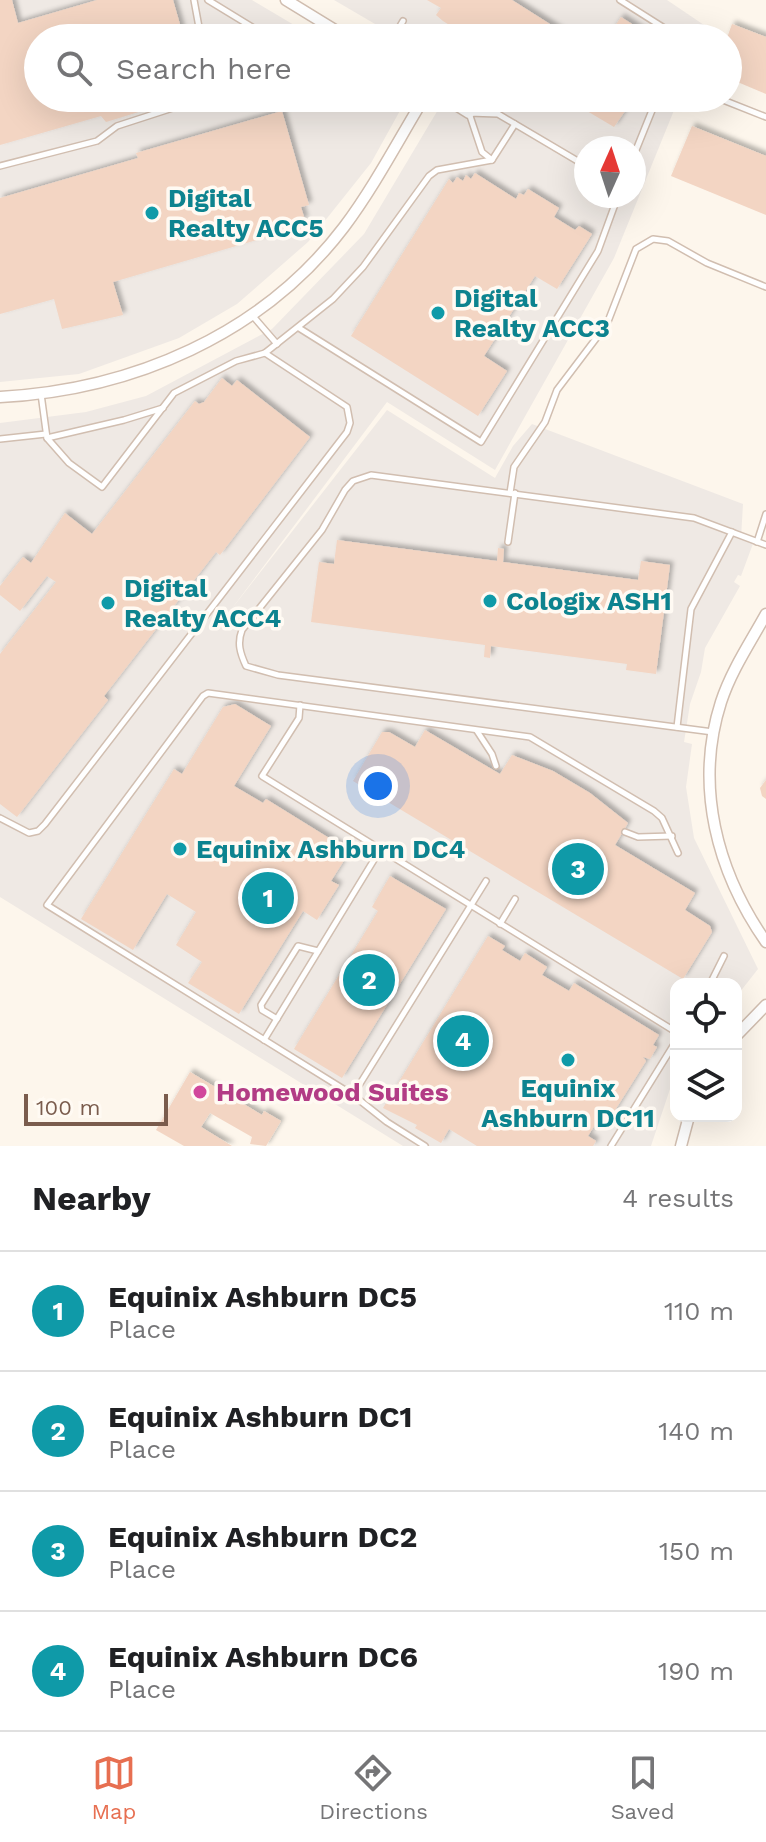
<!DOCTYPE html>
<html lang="en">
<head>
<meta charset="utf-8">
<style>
	:root { --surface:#fff; --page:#f6f6f6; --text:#202124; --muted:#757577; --line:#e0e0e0; --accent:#e76f51 }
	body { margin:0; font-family:"Work Sans",sans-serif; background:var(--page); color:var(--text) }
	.controls { position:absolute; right:24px; bottom:24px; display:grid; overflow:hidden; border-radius:16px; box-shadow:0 8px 32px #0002 }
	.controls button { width:72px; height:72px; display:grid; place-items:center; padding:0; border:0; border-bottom:2px solid var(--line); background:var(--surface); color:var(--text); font:40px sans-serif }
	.compass { position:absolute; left:574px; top:136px; width:72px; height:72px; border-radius:50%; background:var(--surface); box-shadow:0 8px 32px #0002; rotate:3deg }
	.scale { position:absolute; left:24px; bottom:20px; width:144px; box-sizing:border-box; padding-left:8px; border:4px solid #7a5c4d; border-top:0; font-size:22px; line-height:28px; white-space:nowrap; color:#7a5c4d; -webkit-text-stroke:6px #fffaf3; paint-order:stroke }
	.you { position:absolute; left:378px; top:786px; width:28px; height:28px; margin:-20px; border:6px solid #fff; border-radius:50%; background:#1a73e8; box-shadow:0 0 0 12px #1a73e833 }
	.badge { display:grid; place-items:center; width:52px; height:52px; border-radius:50%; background:var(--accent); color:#fff; font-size:26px; font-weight:700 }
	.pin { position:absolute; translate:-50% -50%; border:4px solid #fff; box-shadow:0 2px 8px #0006 }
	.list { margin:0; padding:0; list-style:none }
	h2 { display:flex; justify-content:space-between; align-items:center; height:104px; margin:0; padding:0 32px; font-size:34px }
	h2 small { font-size:26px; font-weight:400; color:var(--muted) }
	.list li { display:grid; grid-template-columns:52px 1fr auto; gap:24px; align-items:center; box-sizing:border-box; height:120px; padding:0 32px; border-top:2px solid var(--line) }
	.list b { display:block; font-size:30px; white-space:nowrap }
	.list p { margin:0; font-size:26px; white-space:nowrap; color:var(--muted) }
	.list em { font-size:26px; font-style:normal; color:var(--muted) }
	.icon { flex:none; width:44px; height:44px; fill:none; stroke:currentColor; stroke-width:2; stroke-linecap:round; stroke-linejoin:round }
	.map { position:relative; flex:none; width:766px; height:1146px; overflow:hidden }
	.search { position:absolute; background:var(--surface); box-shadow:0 8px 32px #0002; left:24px; right:24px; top:24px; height:88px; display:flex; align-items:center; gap:20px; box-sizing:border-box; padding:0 28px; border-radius:44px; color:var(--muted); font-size:30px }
	.sheet { height:584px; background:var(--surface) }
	nav { display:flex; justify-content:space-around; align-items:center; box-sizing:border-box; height:112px; border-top:2px solid var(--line); background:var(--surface); font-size:22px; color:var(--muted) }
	nav a { display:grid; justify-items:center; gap:4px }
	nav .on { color:var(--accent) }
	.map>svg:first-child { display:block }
</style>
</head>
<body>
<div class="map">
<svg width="766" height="1146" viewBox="0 0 766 1146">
	<defs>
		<filter id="shadow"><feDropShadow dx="3.5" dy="-3.5" stdDeviation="2" flood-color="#0004"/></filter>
	</defs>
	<rect width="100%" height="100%" fill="#fdf6ec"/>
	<g fill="#efe9e4" fill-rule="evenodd">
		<path d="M0,0H252L316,38H38V98H407L371,163L308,242L237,304L179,338L79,374L0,382Z"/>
		<path d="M334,0H667L707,27L703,38H399Z"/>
		<path d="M445,98H679L614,258L495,470L387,402L230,611L387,410L495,478L513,446L532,424L743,504L741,538L754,541L741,576L738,575L734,582L740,586L705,648L701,672L690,704L684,742L692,744L686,787L694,838L758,969L736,997V984H676V1071L651,1146H403L0,897V423L86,412L146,396L272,329L364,234ZM586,148H634V196H586Z"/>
	</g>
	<g fill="#f3d5c3" filter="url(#shadow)">
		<path d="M0,0H12L18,23L97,0H173L184,38H38V98L181,99L106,122L101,116L0,145Z"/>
		<path d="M427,0H512L572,38H470L443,21L436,15L441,8Z"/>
		<path d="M621,17L654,38H607Z"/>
		<path d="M732,24L766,37V94L728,78L727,38Z"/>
		<path d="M565,98H634L614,127Z"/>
		<path d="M282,111L309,205L301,207L305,220L277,228L273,231L274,235L113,282L123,315L62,329L54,299L0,314V198L138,158L136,153Z"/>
		<path d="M692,126L766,156V215L671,176Z"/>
		<path d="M475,173L516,199L519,193L524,195L528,189L559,208L554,217L575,230L579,226L592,234L557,289L535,276L484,356L507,371L478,416L351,336L449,179L453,183L457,177L463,181L466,175L471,179Z"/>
		<path d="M222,378L232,386L237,380L310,437L220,555L216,552L104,696L108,700L17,817L0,804V654L56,582L47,576L20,611L0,595V586L23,557L31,563L65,513L92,534L195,401L199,404L204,402Z"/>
		<path d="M337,540L497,561L498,548L504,549L503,562L638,580L641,561L670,565L656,674L626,670L627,664L491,646L490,658L484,657L485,645L311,622L319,562L334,564Z"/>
		<path d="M235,704L271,726L234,786L263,803L266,799L350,851L331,881L339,885L317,920L303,911L239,1014L188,983L202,962L176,945L196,912L167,894L133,950L81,919L174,769L182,774L223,707Z"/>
		<path d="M425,730L500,774L512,755L553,771L590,793L628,823L615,845L695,893L685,910L710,926L712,932L683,979L353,781L382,732H389L415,747Z"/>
		<path d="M766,780V799L762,796L760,788Z"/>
		<path d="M390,876L446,909L342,1078L294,1049L378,911L372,907Z"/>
		<path d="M488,936L505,946L502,950L520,961L525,953L547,967L542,975L569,991L574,983L659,1035L653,1045L657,1047L650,1059L643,1057L646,1061L612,1115L604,1110L588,1136L596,1141L593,1146H477L449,1129L441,1143L415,1128L417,1125L383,1108Z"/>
		<path d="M190,1072L262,1115L264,1111L281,1121L266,1146L250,1144L252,1137L210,1113L201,1127L232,1146H184L156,1130Z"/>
	</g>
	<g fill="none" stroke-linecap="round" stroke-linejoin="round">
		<defs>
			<g id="service">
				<path d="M194,0L201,38"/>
				<path d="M208,0L270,38"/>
				<path d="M620,0L680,38"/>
				<path d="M393,38L403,21"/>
				<path d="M718,98L766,117"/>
				<path d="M634,155L657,98"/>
				<path d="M492,160L482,152L469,113L498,114L586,166"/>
				<path d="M0,166L97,141L117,126L188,103L266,98"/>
				<path d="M252,315L277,344"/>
				<path d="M299,328L481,442L598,251L618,196"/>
				<path d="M41,394L47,438L69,463L102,487L174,393L236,361L265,353L333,299L363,267L429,176L437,170L492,160L515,124"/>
				<path d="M47,438L124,420L163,408"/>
				<path d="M0,439L46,434"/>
				<path d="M510,493L514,467L545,422L557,390L607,324L636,249L653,239L668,241L707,263L766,287"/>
				<path d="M508,542L515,493"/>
				<path d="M757,542L766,514"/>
				<path d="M300,705L299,718L262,776L676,1032"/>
				<path d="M677,727L691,609L732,532"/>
				<path d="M477,731L492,754L496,766"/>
				<path d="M713,732L278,675L246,666C240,653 237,643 242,630L322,530L345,490L353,481L371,475L694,518L766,545"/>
				<path d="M0,818L29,833L38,831L45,824L347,432L350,423L347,407L265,353"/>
				<path d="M625,832L638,837L672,836"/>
				<path d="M500,924L515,899"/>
				<path d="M710,984L724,956"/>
				<path d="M277,1019L262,1010L261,1005L298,946L318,951"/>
				<path d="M264,1040L380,850"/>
				<path d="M353,1095L486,881"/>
				<path d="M425,1146L387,1122L353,1095L47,905L203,696L208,693L530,737L654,811L662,818L678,853"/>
				<path d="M611,1146L676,1041"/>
			</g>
			<g id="minor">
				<path d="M286,0L348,38"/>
				<path d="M445,98L469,113"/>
				<path d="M0,397C132,390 262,335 344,227C374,187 398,141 424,98"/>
				<path d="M766,614C750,643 731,671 721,702C694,786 717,872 766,942"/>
				<path d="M736,1036L766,1005"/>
				<path d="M681,1146L689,1116"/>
			</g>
		</defs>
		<use href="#service" stroke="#d1beb0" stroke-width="8"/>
		<use href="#minor" stroke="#d1beb0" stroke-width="13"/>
		<use href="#service" stroke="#fff" stroke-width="5"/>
		<use href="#minor" stroke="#fff" stroke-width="10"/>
	</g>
	<g fill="#0f9aa8" stroke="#fffaf3" stroke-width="3">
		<circle cx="152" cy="213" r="8"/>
		<circle cx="438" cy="313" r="8"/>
		<circle cx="490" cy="601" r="8"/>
		<circle cx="108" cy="603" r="8"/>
		<circle cx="180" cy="849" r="8"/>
		<circle cx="568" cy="1060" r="8"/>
	</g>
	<circle fill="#d1479c" stroke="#fffaf3" stroke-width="3" cx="200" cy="1092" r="8"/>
	<g text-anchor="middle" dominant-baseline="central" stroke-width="7" stroke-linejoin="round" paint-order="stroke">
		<g font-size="26" font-weight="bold" fill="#0d838f" stroke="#fffaf3" text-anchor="start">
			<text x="168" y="198">Digital<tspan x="168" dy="30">Realty ACC5</tspan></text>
			<text x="454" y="298">Digital<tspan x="454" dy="30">Realty ACC3</tspan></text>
			<text x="124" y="588">Digital<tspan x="124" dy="30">Realty ACC4</tspan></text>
			<text x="506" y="601">Cologix ASH1</text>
			<text x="196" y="849">Equinix Ashburn DC4</text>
			<text x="568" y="1088" text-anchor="middle">Equinix<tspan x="568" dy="30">Ashburn DC11</tspan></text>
		</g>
		<g font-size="26" font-weight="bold" fill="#b23c85" stroke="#fffaf3" text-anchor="start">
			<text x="216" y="1092">Homewood Suites</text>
		</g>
	</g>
</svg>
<div class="controls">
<button><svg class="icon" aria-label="locate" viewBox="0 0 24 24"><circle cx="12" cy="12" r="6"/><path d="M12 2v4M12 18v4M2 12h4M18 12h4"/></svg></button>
<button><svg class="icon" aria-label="layers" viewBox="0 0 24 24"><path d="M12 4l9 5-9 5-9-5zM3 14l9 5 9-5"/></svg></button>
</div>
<svg class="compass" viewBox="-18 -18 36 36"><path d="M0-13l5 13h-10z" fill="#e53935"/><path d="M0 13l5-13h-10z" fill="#757577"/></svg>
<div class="scale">100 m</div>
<div class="you"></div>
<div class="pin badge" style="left:268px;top:898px;background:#0f9aa8">1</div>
<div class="pin badge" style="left:369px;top:980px;background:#0f9aa8">2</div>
<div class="pin badge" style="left:578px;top:869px;background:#0f9aa8">3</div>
<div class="pin badge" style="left:463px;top:1041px;background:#0f9aa8">4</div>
<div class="search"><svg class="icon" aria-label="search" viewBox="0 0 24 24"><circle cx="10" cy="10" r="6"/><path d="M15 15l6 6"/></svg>Search here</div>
</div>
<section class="sheet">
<h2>Nearby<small>4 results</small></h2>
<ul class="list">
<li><span class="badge" style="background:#0f9aa8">1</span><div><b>Equinix Ashburn DC5</b><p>Place</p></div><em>110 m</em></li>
<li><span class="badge" style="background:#0f9aa8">2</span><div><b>Equinix Ashburn DC1</b><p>Place</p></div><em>140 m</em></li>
<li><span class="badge" style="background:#0f9aa8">3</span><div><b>Equinix Ashburn DC2</b><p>Place</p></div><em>150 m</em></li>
<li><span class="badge" style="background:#0f9aa8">4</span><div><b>Equinix Ashburn DC6</b><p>Place</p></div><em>190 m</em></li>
</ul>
</section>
<nav>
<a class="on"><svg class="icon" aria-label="map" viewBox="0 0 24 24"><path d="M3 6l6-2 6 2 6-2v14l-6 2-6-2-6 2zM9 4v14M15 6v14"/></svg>Map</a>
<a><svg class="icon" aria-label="directions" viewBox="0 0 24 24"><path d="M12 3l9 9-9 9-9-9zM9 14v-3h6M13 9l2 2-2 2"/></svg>Directions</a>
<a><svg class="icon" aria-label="saved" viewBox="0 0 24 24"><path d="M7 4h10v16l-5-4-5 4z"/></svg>Saved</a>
</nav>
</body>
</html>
